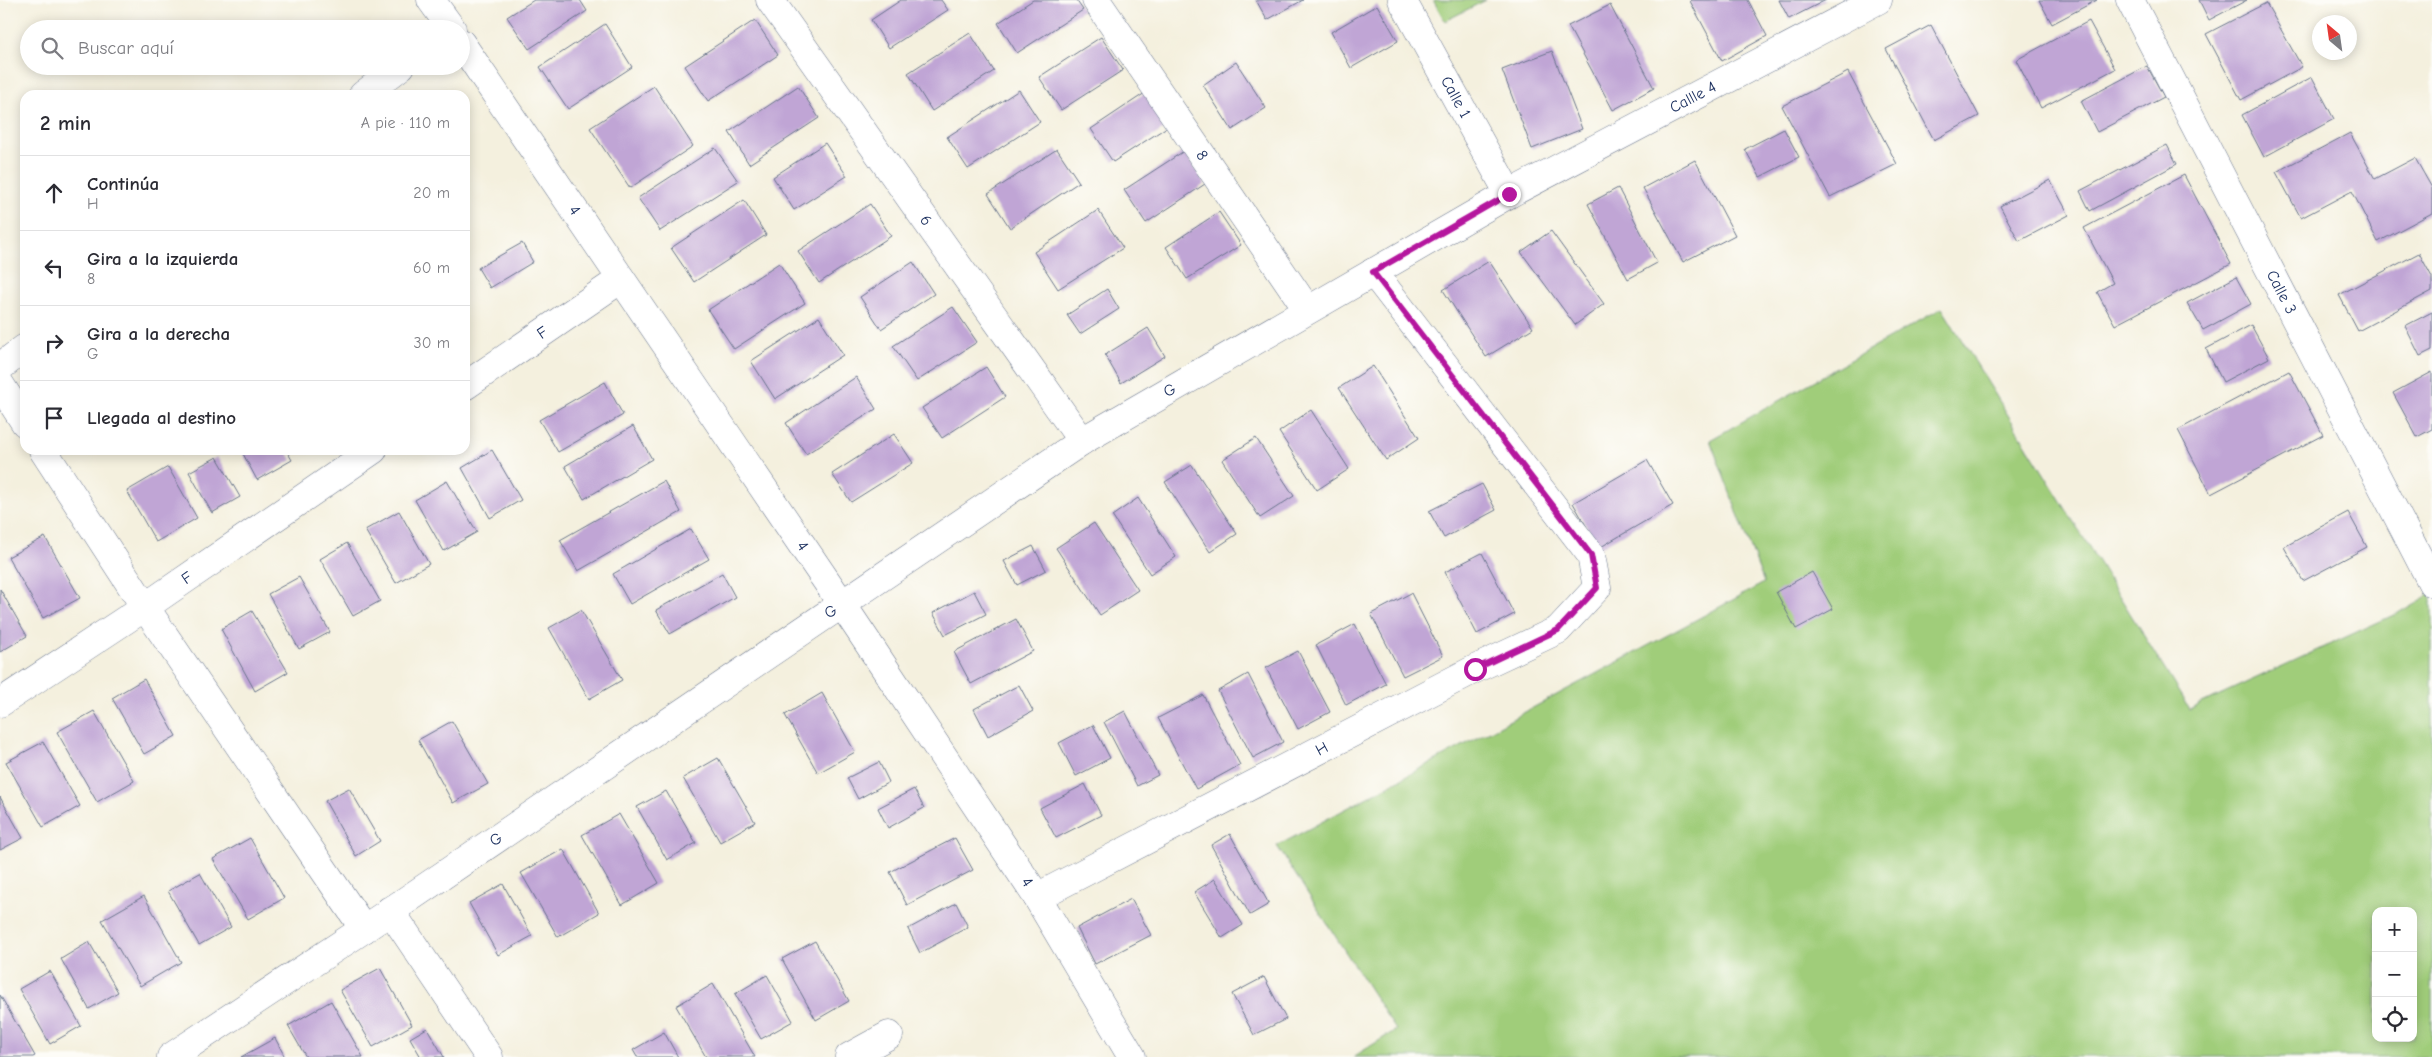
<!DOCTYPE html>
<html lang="es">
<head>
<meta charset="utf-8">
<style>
	:root { --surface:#fff; --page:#f2f2f3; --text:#2b2b33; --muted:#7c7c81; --line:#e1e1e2 }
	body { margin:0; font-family:"Comic Neue",sans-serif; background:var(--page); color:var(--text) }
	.controls { position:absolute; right:15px; bottom:15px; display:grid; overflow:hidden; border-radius:10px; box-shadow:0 2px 12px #0003 }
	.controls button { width:45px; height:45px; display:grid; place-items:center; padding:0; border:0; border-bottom:1px solid var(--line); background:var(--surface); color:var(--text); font:25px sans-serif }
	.compass { position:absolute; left:2312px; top:15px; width:45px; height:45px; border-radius:50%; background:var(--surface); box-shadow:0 2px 12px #0003; rotate:331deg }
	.stop { position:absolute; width:15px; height:15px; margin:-11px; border:4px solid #b5179e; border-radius:50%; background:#fff }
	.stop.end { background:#b5179e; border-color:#fff; box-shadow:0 1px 5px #0008 }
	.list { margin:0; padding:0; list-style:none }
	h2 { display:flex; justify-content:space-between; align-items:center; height:65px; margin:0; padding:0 20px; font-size:21px }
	h2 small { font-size:16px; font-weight:400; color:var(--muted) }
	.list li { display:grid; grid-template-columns:32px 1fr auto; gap:15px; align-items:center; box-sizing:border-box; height:75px; padding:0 20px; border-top:1px solid var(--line) }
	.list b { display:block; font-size:19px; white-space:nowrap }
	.list p { margin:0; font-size:16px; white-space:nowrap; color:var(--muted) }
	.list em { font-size:16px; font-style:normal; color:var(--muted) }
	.icon { flex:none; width:28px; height:28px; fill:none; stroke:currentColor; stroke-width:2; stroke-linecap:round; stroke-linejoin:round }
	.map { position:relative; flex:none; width:2432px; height:1057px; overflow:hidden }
	.search { position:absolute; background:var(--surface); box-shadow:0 2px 12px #0003; left:20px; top:20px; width:450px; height:55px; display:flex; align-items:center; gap:12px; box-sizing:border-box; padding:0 18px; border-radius:28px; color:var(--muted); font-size:19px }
	.panel { position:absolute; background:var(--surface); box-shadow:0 2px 12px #0003; left:20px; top:90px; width:450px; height:365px; border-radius:15px }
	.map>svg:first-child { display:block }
</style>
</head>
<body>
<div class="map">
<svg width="2432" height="1057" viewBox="0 0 2432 1057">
	<rect width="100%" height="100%" fill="#fdfcf7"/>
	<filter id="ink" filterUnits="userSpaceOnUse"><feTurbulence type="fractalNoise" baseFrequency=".02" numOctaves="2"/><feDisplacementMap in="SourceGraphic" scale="10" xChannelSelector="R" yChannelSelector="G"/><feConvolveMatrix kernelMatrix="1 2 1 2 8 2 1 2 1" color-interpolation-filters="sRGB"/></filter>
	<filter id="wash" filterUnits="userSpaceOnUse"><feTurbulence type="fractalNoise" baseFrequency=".0096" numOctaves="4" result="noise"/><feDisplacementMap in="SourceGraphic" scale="20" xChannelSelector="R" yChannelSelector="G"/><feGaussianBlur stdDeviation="1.12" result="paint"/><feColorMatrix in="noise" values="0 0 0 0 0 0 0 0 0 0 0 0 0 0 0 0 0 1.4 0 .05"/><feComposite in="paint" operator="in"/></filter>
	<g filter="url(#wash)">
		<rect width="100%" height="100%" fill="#f4f0de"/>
		<g fill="#a0cd7a" stroke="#5e7e6c" fill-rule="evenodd">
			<path d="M1433,0H1486L1445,21Z"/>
			<path d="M1942,308L2189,709L2398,613L2432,593V1057H1353L1396,1030L1277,846L1764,583L1710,440ZM2376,911H2413V1038H2376Z"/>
		</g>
		<g id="blocks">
			<g fill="#c0a5d5">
				<path d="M534,0H580L587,11L529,49L507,17Z"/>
				<path d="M901,0H941L948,10L889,48L871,20Z"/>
				<path d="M1033,0H1076L1083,10L1017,53L998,23Z"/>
				<path d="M1256,0H1303L1267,20Z"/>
				<path d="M1693,0H1748L1767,36L1722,61L1690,1Z"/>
				<path d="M1779,0H1826L1789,19Z"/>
				<path d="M2039,0H2097L2052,24Z"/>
				<path d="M2199,0H2247L2209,20Z"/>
				<path d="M2266,3L2302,67L2241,100L2206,34Z"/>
				<path d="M1377,5L1398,41L1351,68L1331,32Z"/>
				<path d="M1610,5L1654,88L1613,110L1568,26Z"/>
				<path d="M755,20L778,55L708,101L685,66Z"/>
				<path d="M2089,21L2115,69L2041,108L2016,60Z"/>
				<path d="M605,24L632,67L568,109L540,67Z"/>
				<path d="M1931,25L1979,116L1934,140L1886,49Z"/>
				<path d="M970,33L994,71L932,111L908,73Z"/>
				<path d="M1101,37L1123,70L1061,110L1039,77Z"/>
				<path d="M1552,51L1582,129L1532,149L1502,70Z"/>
				<path d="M1236,62L1266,108L1232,130L1203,85Z"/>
				<path d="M2147,66L2164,97L2097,132L2081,101Z"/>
				<path d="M1848,72L1897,164L1830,197L1782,106Z"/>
				<path d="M2312,77L2334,119L2264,157L2242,115Z"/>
				<path d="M654,86L693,146L630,188L590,128Z"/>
				<path d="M798,86L819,118L749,164L729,132Z"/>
				<path d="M1019,90L1040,122L968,169L947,137Z"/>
				<path d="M1145,93L1167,127L1113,162L1091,129Z"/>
				<path d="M1784,129L1799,157L1760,177L1745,149Z"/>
				<path d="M2350,133L2375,179L2415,158L2432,188V213L2378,242L2352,191L2301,218L2276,172Z"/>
				<path d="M825,143L847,176L794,210L773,177Z"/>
				<path d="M2167,145L2177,164L2090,211L2080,191Z"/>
				<path d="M715,148L738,181L660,231L638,198Z"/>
				<path d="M1057,149L1079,182L1010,228L988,194Z"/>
				<path d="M1184,151L1205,184L1146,223L1124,190Z"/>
				<path d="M1695,160L1735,235L1683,262L1643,188Z"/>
				<path d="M2184,175L2231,264L2115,325L2097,292L2113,283L2084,228Z"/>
				<path d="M2050,180L2069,215L2019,241L2000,206Z"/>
				<path d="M1618,188L1657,263L1628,279L1588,204Z"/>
				<path d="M744,200L766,235L694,282L671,248Z"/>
				<path d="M870,204L891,236L819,283L798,251Z"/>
				<path d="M1098,210L1123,248L1058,289L1034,252Z"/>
				<path d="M1219,212L1241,245L1187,279L1166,247Z"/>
				<path d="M1551,231L1604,304L1575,325L1521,252Z"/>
				<path d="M522,243L533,262L490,288L478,268Z"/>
				<path d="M2419,253L2432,277V291L2358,331L2339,295Z"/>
				<path d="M1489,261L1533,328L1486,357L1443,290Z"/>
				<path d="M913,262L934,294L881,329L860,297Z"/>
				<path d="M779,263L805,303L734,349L708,310Z"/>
				<path d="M2236,277L2251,304L2203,330L2187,303Z"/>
				<path d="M1107,289L1119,309L1080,334L1067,315Z"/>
				<path d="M953,307L977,342L917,381L893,346Z"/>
				<path d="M2432,312V350L2420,356L2405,326Z"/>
				<path d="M819,317L843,355L775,399L751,361Z"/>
				<path d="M2251,325L2269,358L2223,382L2206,349Z"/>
				<path d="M1148,328L1165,356L1121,383L1105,355Z"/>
				<path d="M1373,366L1419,438L1386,460L1339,388Z"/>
				<path d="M986,367L1005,397L942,438L922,408Z"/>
				<path d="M2289,371L2323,435L2211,494L2178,430Z"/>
				<path d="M2432,372V429L2417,437L2393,393Z"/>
				<path d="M856,377L876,409L806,454L786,423Z"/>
				<path d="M605,382L623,415L558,452L539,420Z"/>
				<path d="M1311,410L1349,469L1317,490L1279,432Z"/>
				<path d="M633,426L652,459L584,499L565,466Z"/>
				<path d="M894,434L913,463L851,502L832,474Z"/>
				<path d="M1256,438L1294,496L1260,518L1222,460Z"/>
				<path d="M241,450H286L292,460L257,480Z"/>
				<path d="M492,450L521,500L490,518L462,468Z"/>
				<path d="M217,457L240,497L212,513L189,472Z"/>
				<path d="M1647,460L1673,505L1599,548L1573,503Z"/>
				<path d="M1192,465L1237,534L1210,552L1165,482Z"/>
				<path d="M168,467L197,518L156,542L127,491Z"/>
				<path d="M447,481L477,532L444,551L415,500Z"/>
				<path d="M664,481L681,512L578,571L560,540Z"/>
				<path d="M1482,484L1496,510L1444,538L1429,511Z"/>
				<path d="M1138,498L1176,557L1150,574L1112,516Z"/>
				<path d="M399,511L429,564L396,583L365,530Z"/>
				<path d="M2348,512L2367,547L2303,581L2284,547Z"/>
				<path d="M1094,523L1138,590L1100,615L1056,548Z"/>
				<path d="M691,529L709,559L630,604L613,574Z"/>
				<path d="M45,537L80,598L43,618L8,557Z"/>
				<path d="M347,543L380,601L353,616L320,559Z"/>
				<path d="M1033,546L1046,570L1017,585L1004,561Z"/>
				<path d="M1482,553L1514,614L1477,634L1445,572Z"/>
				<path d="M1812,572L1833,609L1796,629L1776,592Z"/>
				<path d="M722,573L735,597L670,634L656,610Z"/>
				<path d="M299,577L330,632L299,649L268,594Z"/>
				<path d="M0,589L27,636L0,652Z"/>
				<path d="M974,591L986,614L945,635L933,613Z"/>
				<path d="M1411,593L1443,656L1403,676L1371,614Z"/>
				<path d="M581,610L622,680L589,699L549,628Z"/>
				<path d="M252,611L288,672L255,691L221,629Z"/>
				<path d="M1016,619L1033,651L971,684L954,652Z"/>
				<path d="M1355,624L1386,684L1346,705L1316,645Z"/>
				<path d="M1298,651L1330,712L1298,729L1266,668Z"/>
				<path d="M1248,674L1283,742L1253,758L1218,691Z"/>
				<path d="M144,679L176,736L144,754L112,698Z"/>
				<path d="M1019,685L1033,711L988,736L974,709Z"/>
				<path d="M822,693L855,752L818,773L785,715Z"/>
				<path d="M1203,695L1240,765L1196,789L1158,718Z"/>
				<path d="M94,711L134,781L97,802L57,732Z"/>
				<path d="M1125,711L1158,775L1137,786L1104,722Z"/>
				<path d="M452,721L488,784L453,803L418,740Z"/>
				<path d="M1093,725L1110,758L1076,776L1059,743Z"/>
				<path d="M43,742L80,806L43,827L6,762Z"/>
				<path d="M718,758L755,822L720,842L683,778Z"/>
				<path d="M879,762L889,782L858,799L847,778Z"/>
				<path d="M1085,784L1101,815L1056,838L1040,808Z"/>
				<path d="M349,788L380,841L356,856L325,801Z"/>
				<path d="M914,789L924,808L888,828L878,808Z"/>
				<path d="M666,791L696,843L667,860L637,807Z"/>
				<path d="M0,797L23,838L0,850Z"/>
				<path d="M619,814L659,883L622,905L582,835Z"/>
				<path d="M1230,834L1269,904L1250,915L1211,845Z"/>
				<path d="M250,838L284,898L248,919L213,859Z"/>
				<path d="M955,838L973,870L907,905L890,872Z"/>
				<path d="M563,849L599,913L558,937L521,873Z"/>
				<path d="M200,873L231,927L199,945L168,891Z"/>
				<path d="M1215,879L1243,925L1222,938L1194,892Z"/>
				<path d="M503,884L532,936L498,955L469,903Z"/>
				<path d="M144,896L181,962L140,986L102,920Z"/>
				<path d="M1131,899L1151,935L1095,964L1077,928Z"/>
				<path d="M956,903L968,927L920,953L908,929Z"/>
				<path d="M815,941L849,1001L816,1020L782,959Z"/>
				<path d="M89,942L118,992L89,1009L61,959Z"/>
				<path d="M380,968L412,1025L373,1047L340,990Z"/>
				<path d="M50,971L81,1026L50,1044L19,989Z"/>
				<path d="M767,975L793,1021L761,1039L735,994Z"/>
				<path d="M1264,977L1286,1019L1254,1035L1232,994Z"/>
				<path d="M713,984L755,1057H706L676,1006Z"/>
				<path d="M0,995L35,1056L33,1057H0Z"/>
				<path d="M331,1001L363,1057H306L288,1026Z"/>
				<path d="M427,1028L444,1057H421L410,1038Z"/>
				<path d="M664,1032L678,1057H637L633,1050Z"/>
				<path d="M275,1038L285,1057H241Z"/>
			</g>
		</g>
	</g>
	<g filter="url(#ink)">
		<use href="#blocks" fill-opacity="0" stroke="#67738b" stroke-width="1"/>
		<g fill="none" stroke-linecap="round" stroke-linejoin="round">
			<defs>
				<g id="street">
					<path d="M431,0L452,29"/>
					<path id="s1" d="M770,0L1082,441"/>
					<path id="s2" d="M1096,0L1307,309"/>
					<path id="s3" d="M1402,0L1509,194"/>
					<path id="s4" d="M2130,0L2432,583"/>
					<path id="s5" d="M461,43L842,604L1037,897L1132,1057"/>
					<path d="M363,95L401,66"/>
					<path d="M0,367L25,348"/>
					<path d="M0,384L25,423"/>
					<path id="s6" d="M465,386L621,279"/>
					<path d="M43,450L145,607L364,929"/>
					<path id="s7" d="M0,703L145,607L373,450"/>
					<path id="s8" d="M1037,897L1475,669L1558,630L1597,588L1591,555L1373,272"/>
					<path d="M390,910L489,1057"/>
					<path id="s9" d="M171,1057L364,929L1082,441L1509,194L1878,0"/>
					<path d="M849,1057L889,1035"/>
				</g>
			</defs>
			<use href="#street" stroke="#67738b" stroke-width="29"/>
			<use href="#street" stroke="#fff" stroke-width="28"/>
		</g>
	</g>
	<g fill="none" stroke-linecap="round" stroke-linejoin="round" filter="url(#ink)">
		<path stroke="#b5179e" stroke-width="6" d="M1475,669L1558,630L1597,588L1591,555L1373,272L1509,194"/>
	</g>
	<g text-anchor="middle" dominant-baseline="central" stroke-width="4" stroke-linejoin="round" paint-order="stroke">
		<g font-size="16" fill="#1b2f5e" stroke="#fdfcf7">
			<text stroke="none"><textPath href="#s3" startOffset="111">Calle 1</textPath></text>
			<text stroke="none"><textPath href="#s9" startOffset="1801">Callle 4</textPath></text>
			<text stroke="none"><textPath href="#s2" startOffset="188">8</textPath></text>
			<text stroke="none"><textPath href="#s5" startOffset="202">4</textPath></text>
			<text stroke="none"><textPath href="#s1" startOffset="270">6</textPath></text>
			<text stroke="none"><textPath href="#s4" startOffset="329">Calle 3</textPath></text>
			<text stroke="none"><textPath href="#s6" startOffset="94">F</textPath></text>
			<text stroke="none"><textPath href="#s9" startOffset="1201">G</textPath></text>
			<text stroke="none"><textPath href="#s5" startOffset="608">4</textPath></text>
			<text stroke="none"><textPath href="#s7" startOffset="225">F</textPath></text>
			<text stroke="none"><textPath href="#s9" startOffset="796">G</textPath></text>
			<text stroke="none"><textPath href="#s8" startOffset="321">H</textPath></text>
			<text stroke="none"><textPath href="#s9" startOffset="391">G</textPath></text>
			<text stroke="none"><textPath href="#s5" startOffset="1012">4</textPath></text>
		</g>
	</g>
</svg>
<div class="controls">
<button>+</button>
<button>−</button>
<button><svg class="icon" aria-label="locate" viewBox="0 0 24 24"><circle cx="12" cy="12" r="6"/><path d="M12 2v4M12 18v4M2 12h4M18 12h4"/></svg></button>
</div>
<svg class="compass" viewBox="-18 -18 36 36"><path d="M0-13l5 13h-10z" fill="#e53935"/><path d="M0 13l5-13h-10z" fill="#7c7c81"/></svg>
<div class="stop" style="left:1475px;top:669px"></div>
<div class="stop end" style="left:1509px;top:194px"></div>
<div class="search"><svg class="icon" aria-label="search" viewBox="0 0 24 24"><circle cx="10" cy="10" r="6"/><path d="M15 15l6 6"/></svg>Buscar aquí</div>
<section class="panel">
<h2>2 min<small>A pie · 110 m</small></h2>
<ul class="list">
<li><svg class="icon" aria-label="ahead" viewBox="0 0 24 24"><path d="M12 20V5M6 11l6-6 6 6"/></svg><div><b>Continúa</b><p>H</p></div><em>20 m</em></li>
<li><svg class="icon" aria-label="left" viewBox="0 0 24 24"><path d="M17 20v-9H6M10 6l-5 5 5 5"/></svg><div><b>Gira a la izquierda</b><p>8</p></div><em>60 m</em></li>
<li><svg class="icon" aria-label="right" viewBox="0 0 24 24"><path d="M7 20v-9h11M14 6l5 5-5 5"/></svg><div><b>Gira a la derecha</b><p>G</p></div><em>30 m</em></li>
<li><svg class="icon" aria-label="arrive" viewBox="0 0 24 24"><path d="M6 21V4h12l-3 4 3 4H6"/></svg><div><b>Llegada al destino</b></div></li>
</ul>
</section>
</div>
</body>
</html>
